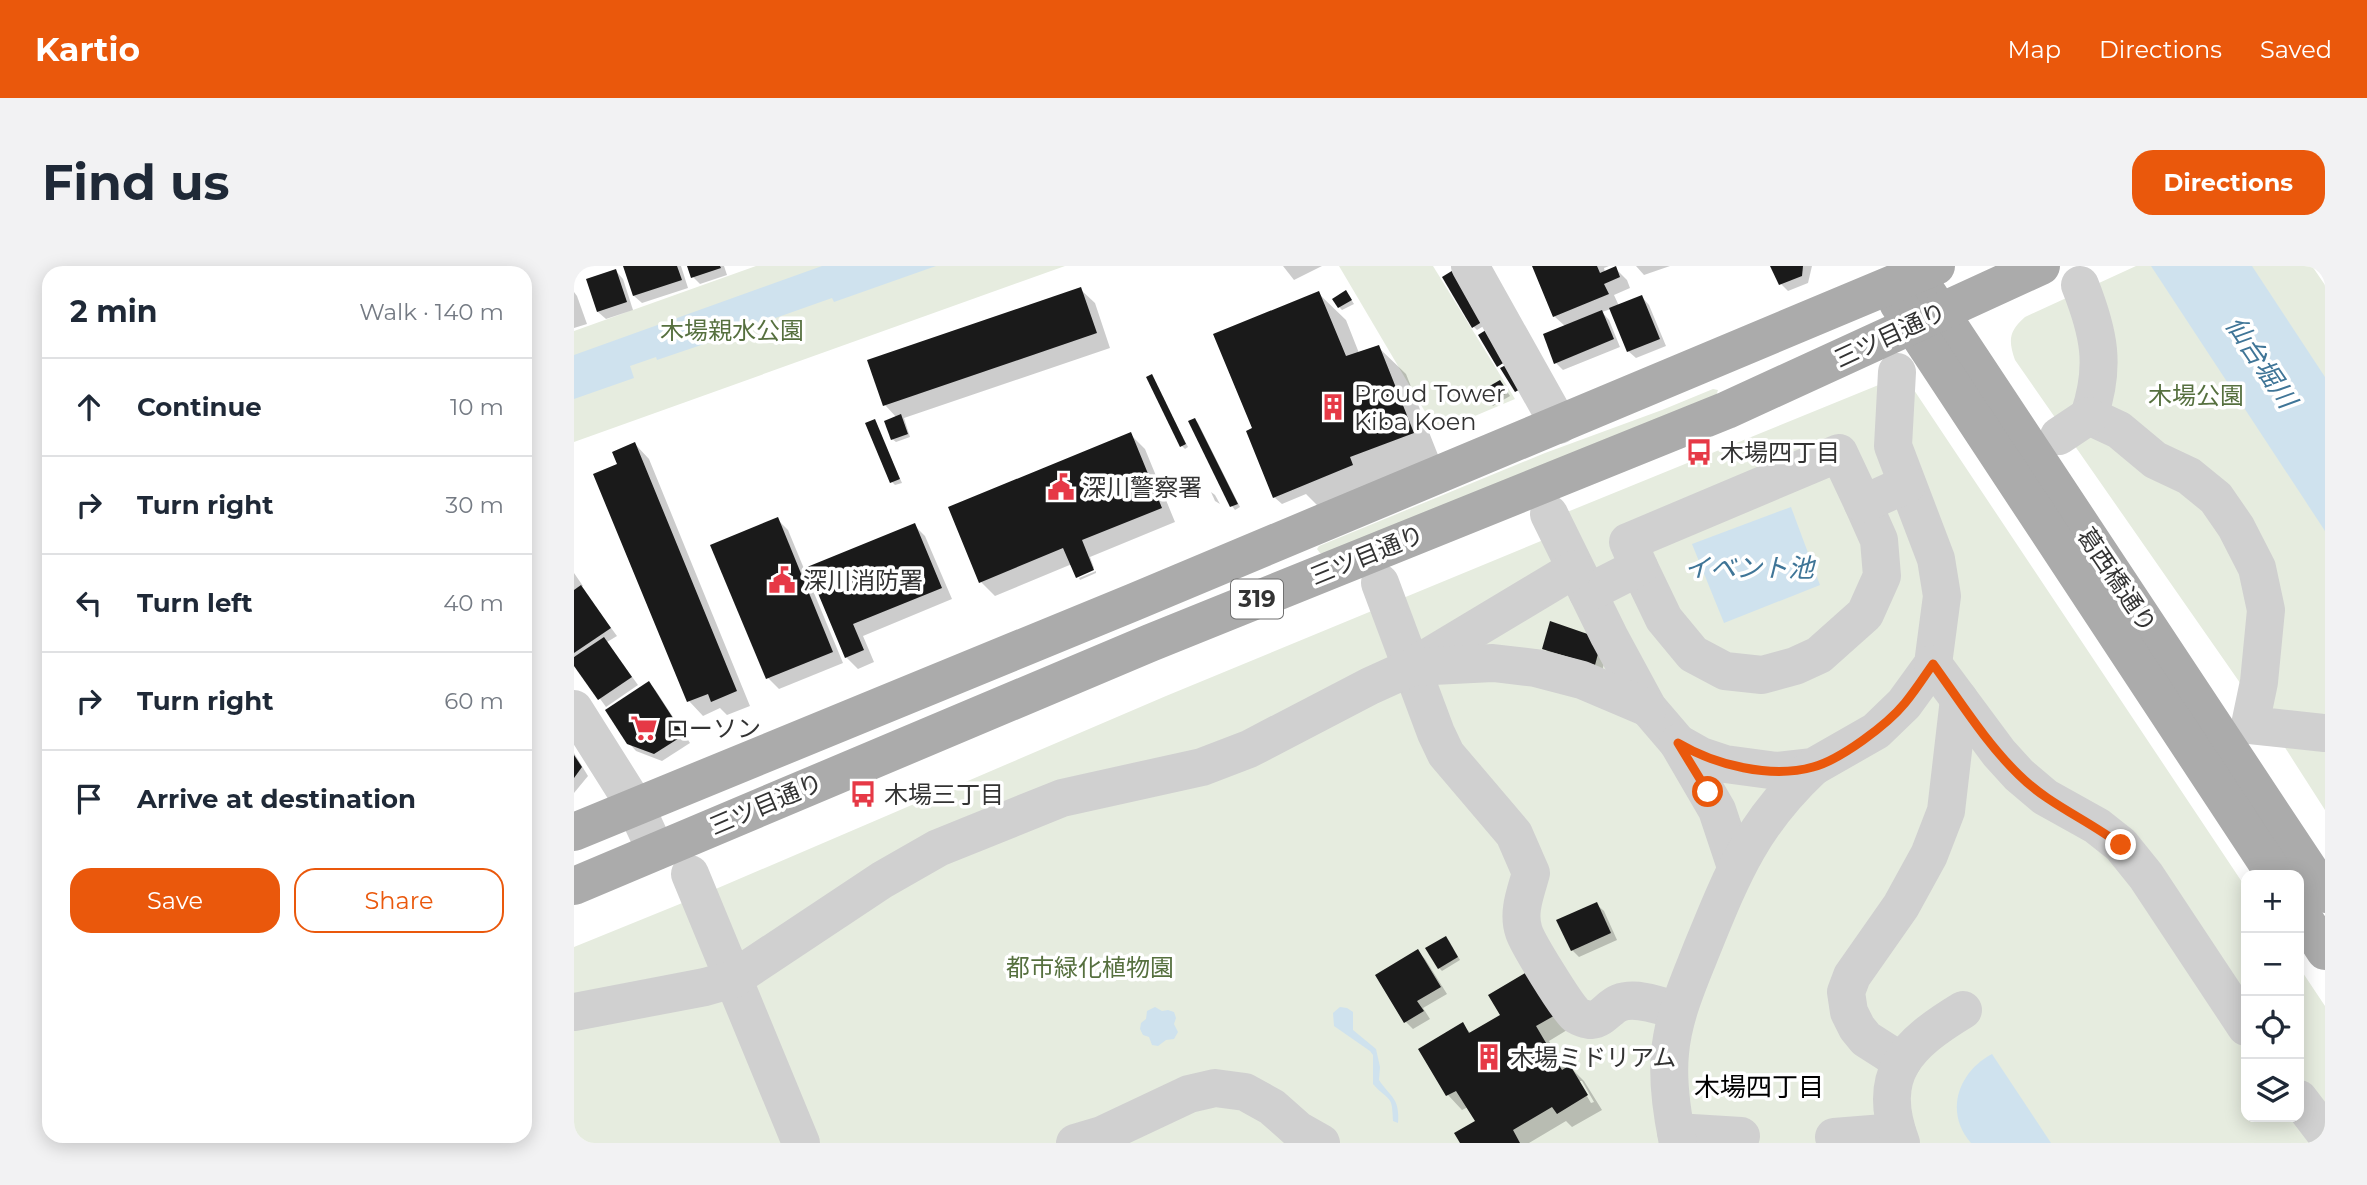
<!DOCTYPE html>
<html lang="en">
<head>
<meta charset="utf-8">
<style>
	:root { --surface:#fff; --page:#f2f2f3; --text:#1f2937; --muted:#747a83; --line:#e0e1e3; --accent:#ea580c }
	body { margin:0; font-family:Montserrat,"Noto Sans JP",sans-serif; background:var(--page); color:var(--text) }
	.controls { position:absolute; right:21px; bottom:21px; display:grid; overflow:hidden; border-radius:14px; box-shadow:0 4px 18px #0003 }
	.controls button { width:63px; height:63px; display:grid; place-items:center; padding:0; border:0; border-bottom:2px solid var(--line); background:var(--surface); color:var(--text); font:35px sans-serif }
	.stop { position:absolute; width:21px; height:21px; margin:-16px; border:5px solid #ea580c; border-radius:50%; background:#fff }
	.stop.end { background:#ea580c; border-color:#fff; box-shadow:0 2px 7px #0008 }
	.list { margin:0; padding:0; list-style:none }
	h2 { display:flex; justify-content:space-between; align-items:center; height:91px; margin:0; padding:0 28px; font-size:30px }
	h2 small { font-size:23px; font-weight:400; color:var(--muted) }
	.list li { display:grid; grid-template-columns:46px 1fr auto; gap:21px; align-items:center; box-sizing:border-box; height:98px; padding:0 28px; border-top:2px solid var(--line) }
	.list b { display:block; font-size:26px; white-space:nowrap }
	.list em { font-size:23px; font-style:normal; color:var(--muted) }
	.actions { display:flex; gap:14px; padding:21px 28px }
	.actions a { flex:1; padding:16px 0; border:2px solid var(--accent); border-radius:21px; text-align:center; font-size:24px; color:var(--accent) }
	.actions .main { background:var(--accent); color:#fff }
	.icon { flex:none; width:38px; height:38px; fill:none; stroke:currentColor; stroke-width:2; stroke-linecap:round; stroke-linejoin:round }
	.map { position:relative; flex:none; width:1751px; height:877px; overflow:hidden; border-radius:21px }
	header { display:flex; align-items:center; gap:42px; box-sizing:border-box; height:98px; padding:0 35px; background:var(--accent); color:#fff }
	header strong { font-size:33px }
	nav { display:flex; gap:38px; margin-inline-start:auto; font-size:24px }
	.intro { display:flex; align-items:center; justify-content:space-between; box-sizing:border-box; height:168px; padding:0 42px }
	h1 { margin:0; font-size:49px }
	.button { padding:18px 32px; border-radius:21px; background:var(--accent); color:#fff; font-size:24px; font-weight:700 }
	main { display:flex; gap:42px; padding:0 42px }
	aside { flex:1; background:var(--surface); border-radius:21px; box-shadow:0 4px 18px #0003 }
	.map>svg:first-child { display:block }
</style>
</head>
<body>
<header>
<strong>Kartio</strong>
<nav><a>Map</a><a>Directions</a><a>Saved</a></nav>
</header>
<div class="intro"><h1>Find us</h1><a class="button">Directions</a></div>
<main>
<aside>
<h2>2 min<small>Walk · 140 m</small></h2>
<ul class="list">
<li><svg class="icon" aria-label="ahead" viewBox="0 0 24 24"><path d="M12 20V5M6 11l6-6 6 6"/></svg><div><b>Continue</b></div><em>10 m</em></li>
<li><svg class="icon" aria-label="right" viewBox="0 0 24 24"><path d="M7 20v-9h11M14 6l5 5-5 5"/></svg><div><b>Turn right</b></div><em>30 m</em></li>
<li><svg class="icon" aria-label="left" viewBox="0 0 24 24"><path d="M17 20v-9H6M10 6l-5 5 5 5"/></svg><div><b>Turn left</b></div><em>40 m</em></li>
<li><svg class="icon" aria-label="right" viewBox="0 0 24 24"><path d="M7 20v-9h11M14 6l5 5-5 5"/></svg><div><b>Turn right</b></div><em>60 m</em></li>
<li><svg class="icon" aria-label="arrive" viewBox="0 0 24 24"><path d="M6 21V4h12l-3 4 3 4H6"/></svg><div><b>Arrive at destination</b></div></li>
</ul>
<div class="actions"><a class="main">Save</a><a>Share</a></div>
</aside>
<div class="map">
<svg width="1751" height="877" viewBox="0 0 1751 877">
	<rect width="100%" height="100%" fill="#fff"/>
	<g fill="#e6ecdf">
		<path d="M182,0H491L0,176V65Z"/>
		<path d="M765,0H859L941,133L863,166Z"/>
		<path d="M1562,0H1738L1751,19V544L1710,480L1441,94C1434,74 1435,65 1451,51Z"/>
		<path d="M1307,118L1338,121L1672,622V851H1725V701L1751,740V877H0V681L123,631L592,430L979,270L976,253Z"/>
		<path d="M1139,123L1144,124L1142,130L752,288L746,287L743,283L745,280L971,187L1088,144Z"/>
	</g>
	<g fill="#cfe2ee">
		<path d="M248,0H362L260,36L258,32L179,60L177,54L134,69L136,76L83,94L82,91L56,100L60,112L0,133V89Z"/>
		<path d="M1577,0H1678L1751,111V265Z"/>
		<path d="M1217,241L1246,319L1150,357L1118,278Z"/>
		<path d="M581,741L588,745L594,744L600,746L602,752L600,758L604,766L600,773L592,774L584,780L578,779L575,771L569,769L566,763L567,757L572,753L573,745Z"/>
		<path d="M766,741L773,742L779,746V764L802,783L806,801L805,814C817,832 826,832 824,857L819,855C818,827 816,837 799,818V789L796,785L760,760L759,747Z"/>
		<path d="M1418,788L1477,877H1397C1370,846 1384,806 1418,788Z"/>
	</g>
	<g fill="#0003" fill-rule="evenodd">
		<path d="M51,0H107L114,22L68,37L60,30Z"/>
		<path d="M115,0H150L153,9L126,18L119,11Z"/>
		<path d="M709,0H748L720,14Z"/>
		<path d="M960,0H1035L1030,2L1031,6L1041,2L1053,14L1056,22L1040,29L1045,40L1068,31L1075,39L1092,80L1062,92L1054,85L1037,43L1028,46L1035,54L1046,81L989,104L982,97L992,61L980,50Z"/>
		<path d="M1062,0H1096L1070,9Z"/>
		<path d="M1198,0H1238L1234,17L1214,25L1207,18Z"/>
		<path d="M42,5L49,13L59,44L32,53L24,46Z"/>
		<path d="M881,6L913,58L903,64L900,61Z"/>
		<path d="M506,23L521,37L536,82L330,152L336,171L322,176L318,173L323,152L311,139Z"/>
		<path d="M0,26L3,30L13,58L0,62Z"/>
		<path d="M744,27L772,54L785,87L804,81L832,108L866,194L745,241L732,228L708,238L700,231L680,163Z"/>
		<path d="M775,30L780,38L768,44L765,41Z"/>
		<path d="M577,110L614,181L611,183L608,180Z"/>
		<path d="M929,119L936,130L919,140L909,126Z"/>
		<path d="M621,154L624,157L666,241L661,244L658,240Z"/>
		<path d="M300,155L328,217L321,219L318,216Z"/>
		<path d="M556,168L571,183L601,256L516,291L520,302L502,309L498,298L421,330L407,316Z"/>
		<path d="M61,178L75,193L176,440L153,449L146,442L129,450L115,435L21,209L45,199Z"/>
		<path d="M637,226L641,229L646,238L641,235Z"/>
		<path d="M203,253L214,264L269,397L205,423L194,412Z"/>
		<path d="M340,259L351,270L378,333L289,370L300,396L284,403L272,391L235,302Z"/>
		<path d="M522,305V307L506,314L505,312Z"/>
		<path d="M0,307L9,320L7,321L43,370L33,376L64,419L32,441L0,397L2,392L0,390Z"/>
		<path d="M970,382H1034L1028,405L978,390Z"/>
		<path d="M75,417L82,425L116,477L88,495L62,485L54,476Z"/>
		<path d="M0,487L14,510L0,527Z"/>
		<path d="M1022,638L1030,645L1043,674L1005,691L998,684Z"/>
		<path d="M875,675L886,694L868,705L865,702Z"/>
		<path d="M844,685L851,693L873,728L849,742L856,753L839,763L832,756Z"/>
		<path d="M958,705L998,761L975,775L992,803L996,801L1010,815L1028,844L998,861L992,855L955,877H888L903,856L894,841L888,844L874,829L847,784L888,759L898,768L928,749ZM1004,815H1008L1020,836L1017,837Z"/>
	</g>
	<g fill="#1a1a1a">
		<path d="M49,0H103L108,14L59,30Z"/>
		<path d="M113,0H146L147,2L117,12Z"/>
		<path d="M958,0H1023L1026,7L1042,0L1046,11L1030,18L1035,28L979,51Z"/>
		<path d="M1196,0H1229L1228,10L1205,19Z"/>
		<path d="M42,3L53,36L23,46L12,13Z"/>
		<path d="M881,3L911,54L898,62L868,11Z"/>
		<path d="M507,21L523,67L309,140L293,94Z"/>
		<path d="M772,24L778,34L764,42L758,33Z"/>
		<path d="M745,25L772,90L805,79L840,167L776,191L779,199L699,232L672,165L678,162L639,68Z"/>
		<path d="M1068,29L1086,73L1053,86L1035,42Z"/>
		<path d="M1028,44L1040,73L980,98L969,68Z"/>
		<path d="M915,62L934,94L923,101L904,69Z"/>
		<path d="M936,97L950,121L941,126L926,102Z"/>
		<path d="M578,108L612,178L606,181L572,111Z"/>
		<path d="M926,114L934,126L914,138L907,125Z"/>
		<path d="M327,148L334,168L317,174L310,155Z"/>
		<path d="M621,152L664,238L656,241L614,155Z"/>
		<path d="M301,153L326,213L316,217L291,157Z"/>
		<path d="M557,166L588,242L508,274L520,304L502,312L489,282L405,317L374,241Z"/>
		<path d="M61,176L163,425L137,436L134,428L113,436L19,208L43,198L38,186Z"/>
		<path d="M204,251L259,386L192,413L136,279Z"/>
		<path d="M341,257L368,322L279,358L290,384L271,392L233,301Z"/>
		<path d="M7,319L37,362L0,387V324Z"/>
		<path d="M976,355L1028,373L1021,399L968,383Z"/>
		<path d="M30,371L58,411L24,434L0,400V391Z"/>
		<path d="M75,415L110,469L80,488L53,478L31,444Z"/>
		<path d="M0,489L8,501L0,512Z"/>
		<path d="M1023,636L1037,667L997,685L982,654Z"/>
		<path d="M872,670L884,691L864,703L851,682Z"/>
		<path d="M844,683L867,721L843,735L850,745L830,757L801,709Z"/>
		<path d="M958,703L985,747L962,760L988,804L996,799L1014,829L983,848L978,841L939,864L946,877H886L880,867L901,855L882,825L872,830L844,783L889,756L895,767L926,749L914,729Z"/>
	</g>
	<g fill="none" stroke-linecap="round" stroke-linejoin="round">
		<g stroke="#d0d0d0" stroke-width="38">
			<path d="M896,0L985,159"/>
			<path d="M1506,19C1525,67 1532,100 1515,150L1545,164L1581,194L1615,210L1642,232L1662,261L1683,302L1692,344L1685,416L1676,459L1751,467"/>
			<path d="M1485,170L1515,150"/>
			<path d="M975,248L1035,370L1074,442L1104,477L1127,490L1151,498L1203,505L1239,501L1302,465L1330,438L1359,398L1368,330L1362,293L1319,180L1323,106"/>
			<path d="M1065,301L1090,353L1119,388L1151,405L1188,409L1221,400L1245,389L1291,348L1308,310L1305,274L1289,238"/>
			<path d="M806,317L862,467L872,488L940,568L957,607C952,626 943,646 950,666C954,678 992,740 1002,749C1005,751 1013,754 1017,754C1029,753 1035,741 1045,737C1062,730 1087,740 1104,745"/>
			<path d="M1014,327L1065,301L1054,276L1265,187L1289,238L1333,218"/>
			<path d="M1359,398L1425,487L1445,509L1471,531L1523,560L1547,579L1572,610L1672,761"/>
			<path d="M841,399L1001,303"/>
			<path d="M0,443L61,540L82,585"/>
			<path d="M1104,477L1143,544L1162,601"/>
			<path d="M116,608L227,877"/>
			<path d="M0,746L131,721L159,713L308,614L364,582L488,532L628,501L675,483L796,420L838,401L919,397L962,402L1008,414L1074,442"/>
			<path d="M1328,796L1292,773L1283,762L1275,746L1272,726L1278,710L1327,640L1355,589L1372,545L1385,433"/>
			<path d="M1725,833L1751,867"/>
			<path d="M1102,866L1167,870"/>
			<path d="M1260,871L1323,866"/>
			<path d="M501,877L528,869L615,828L641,822L671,826L698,841L724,864L747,877"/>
			<path d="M1104,877C1098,848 1093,817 1096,787C1099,751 1114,718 1127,685C1158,609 1177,559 1239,501"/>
			<path d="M1327,877C1301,808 1333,778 1389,744"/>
		</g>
		<g stroke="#ababab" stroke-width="38">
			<path d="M1352,25L1751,628"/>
			<path d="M1324,37L1701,609"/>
			<path d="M0,566L560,336L1362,0"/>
			<path d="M0,620L576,377L1153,144L1467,0"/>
			<path d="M1725,645L1751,685"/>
		</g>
	</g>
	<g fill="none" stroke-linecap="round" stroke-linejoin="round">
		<path stroke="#ea580c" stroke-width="9" d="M1134,526L1104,477C1141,499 1197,513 1239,501C1266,494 1313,459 1331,437C1341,425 1350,411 1359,398C1386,435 1412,477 1445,509C1474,538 1514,554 1547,579"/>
	</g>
	<defs>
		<symbol id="building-bare" viewBox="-9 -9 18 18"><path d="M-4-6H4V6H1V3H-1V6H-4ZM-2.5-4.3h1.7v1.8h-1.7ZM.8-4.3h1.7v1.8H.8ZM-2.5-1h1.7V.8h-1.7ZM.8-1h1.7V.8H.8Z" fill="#e63946" stroke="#fff" stroke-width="2.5" paint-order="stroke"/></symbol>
		<symbol id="bus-bare" viewBox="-9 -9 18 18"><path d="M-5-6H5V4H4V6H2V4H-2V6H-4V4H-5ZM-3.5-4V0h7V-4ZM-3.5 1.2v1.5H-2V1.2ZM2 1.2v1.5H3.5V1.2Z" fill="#e63946" stroke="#fff" stroke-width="2.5" paint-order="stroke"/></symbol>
		<symbol id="civic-bare" viewBox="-9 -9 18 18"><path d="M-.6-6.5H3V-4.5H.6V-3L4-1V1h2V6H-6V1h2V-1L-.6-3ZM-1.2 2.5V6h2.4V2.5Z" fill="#e63946" stroke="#fff" stroke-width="2.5" paint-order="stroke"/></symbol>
		<symbol id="supermarket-bare" viewBox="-9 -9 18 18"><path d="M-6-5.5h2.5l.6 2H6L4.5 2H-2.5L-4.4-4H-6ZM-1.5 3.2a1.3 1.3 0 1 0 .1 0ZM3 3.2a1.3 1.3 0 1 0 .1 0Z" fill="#e63946" stroke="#fff" stroke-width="2.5" paint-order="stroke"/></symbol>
	</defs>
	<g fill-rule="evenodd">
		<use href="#building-bare" x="740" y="122" width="38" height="38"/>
		<use href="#bus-bare" x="1106" y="167" width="38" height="38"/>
		<use href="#civic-bare" x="468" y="202" width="38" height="38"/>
		<use href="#civic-bare" x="189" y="295" width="38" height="38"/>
		<use href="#supermarket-bare" x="51" y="443" width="38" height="38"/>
		<use href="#bus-bare" x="270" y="509" width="38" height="38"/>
		<use href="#building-bare" x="896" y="772" width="38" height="38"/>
	</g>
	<g text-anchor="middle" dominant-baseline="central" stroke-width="7" stroke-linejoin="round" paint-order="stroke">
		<rect fill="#fff" stroke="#707070" stroke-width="2" x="657" y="313.5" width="52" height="39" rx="5"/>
		<g font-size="23" font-weight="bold" fill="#333">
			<text x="683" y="333">319</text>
		</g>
		<g font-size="24" fill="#56703f" stroke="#fff">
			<text x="158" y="64">木場親水公園</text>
			<text x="1622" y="129">木場公園</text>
			<text x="516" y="701">都市緑化植物園</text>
		</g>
		<g font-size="24" fill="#333" stroke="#fff">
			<text transform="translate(1316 69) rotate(-25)">三ツ目通り</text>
			<text transform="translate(793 289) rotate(-22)">三ツ目通り</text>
			<text transform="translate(1543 314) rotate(56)">葛西橋通り</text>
			<text transform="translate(192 538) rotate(-23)">三ツ目通り</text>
		</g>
		<g font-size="24" fill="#333" stroke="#fff" text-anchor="start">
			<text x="780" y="127">Proud Tower<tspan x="780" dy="28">Kiba Koen</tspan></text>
			<text x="1146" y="186">木場四丁目</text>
			<text x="508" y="221">深川警察署</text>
			<text x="229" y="314">深川消防署</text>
			<text x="91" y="462">ローソン</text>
			<text x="310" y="528">木場三丁目</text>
			<text x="936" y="791">木場ミドリアム</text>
		</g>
		<g font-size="26" font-style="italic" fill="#3f7597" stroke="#fff">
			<text transform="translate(1687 96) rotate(56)">仙台堀川</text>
			<text x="1175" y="302">イベント池</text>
		</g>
		<g font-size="26" fill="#000" stroke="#fff">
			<text x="1185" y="821">木場四丁目</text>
		</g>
	</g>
</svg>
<div class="controls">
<button>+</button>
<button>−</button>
<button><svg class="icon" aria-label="locate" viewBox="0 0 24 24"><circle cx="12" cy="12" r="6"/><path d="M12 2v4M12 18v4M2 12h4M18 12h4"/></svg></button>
<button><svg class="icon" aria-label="layers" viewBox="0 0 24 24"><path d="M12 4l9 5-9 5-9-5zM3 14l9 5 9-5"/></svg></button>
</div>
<div class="stop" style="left:1134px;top:526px"></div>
<div class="stop end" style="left:1547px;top:579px"></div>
</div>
</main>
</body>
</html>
